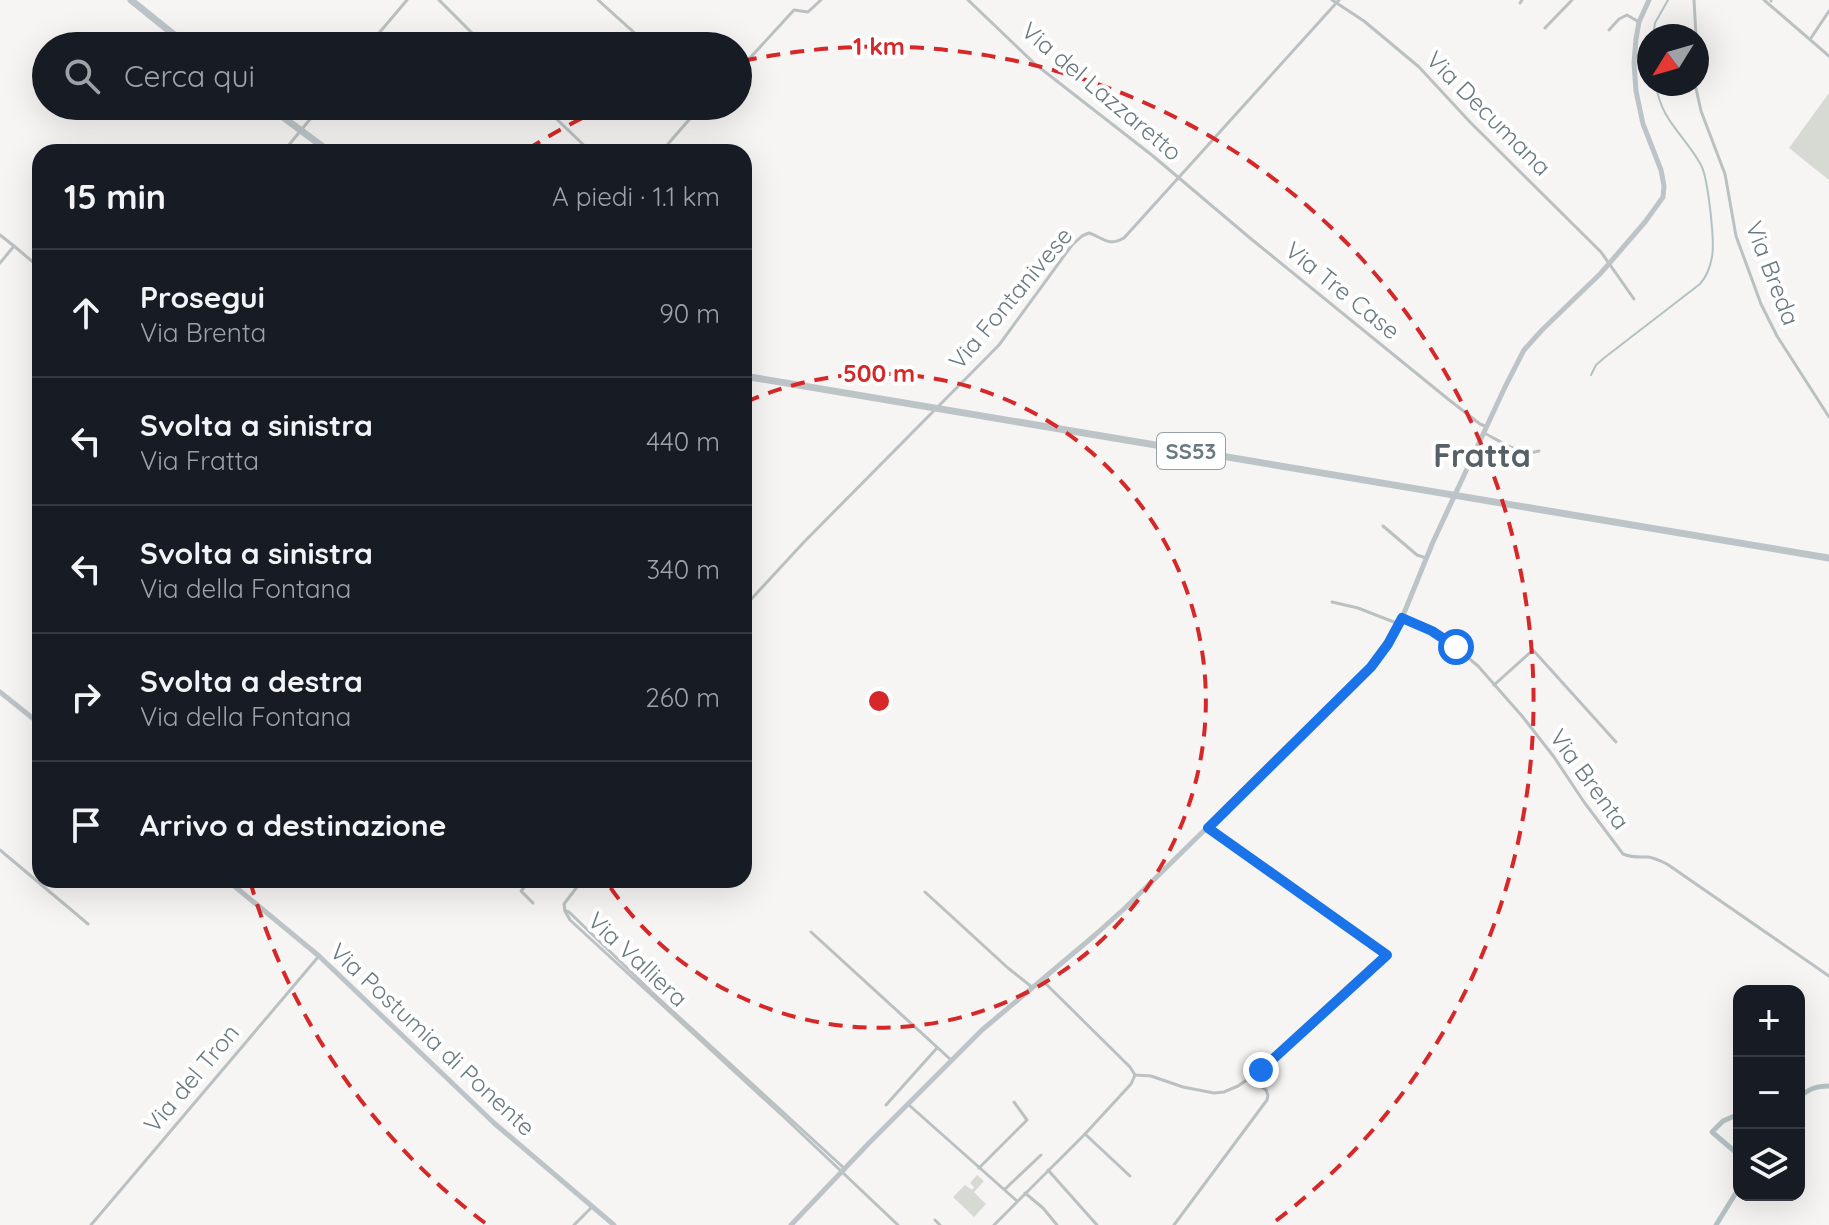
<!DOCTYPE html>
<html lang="it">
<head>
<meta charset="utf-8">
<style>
	:root { --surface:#171b24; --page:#20242c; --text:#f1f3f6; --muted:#9ea1a6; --line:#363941 }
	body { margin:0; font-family:Quicksand,sans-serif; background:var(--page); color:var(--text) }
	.controls { position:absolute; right:24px; bottom:24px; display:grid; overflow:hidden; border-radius:16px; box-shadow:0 8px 32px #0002 }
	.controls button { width:72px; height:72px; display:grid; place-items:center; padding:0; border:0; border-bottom:2px solid var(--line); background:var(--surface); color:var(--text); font:40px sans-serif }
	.compass { position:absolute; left:1637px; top:24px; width:72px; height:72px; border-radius:50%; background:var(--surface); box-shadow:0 8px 32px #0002; rotate:233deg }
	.stop { position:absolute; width:24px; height:24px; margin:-18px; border:6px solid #1a73e8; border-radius:50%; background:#fff }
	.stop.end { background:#1a73e8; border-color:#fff; box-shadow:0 2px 8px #0008 }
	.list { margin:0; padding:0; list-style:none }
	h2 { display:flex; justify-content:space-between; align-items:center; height:104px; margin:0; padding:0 32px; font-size:34px }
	h2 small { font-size:26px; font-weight:400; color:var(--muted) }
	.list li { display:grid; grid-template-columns:52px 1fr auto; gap:24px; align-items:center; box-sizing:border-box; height:128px; padding:0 32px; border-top:2px solid var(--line) }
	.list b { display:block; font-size:30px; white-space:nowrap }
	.list p { margin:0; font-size:26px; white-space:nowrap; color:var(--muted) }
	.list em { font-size:26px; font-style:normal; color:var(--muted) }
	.icon { flex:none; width:44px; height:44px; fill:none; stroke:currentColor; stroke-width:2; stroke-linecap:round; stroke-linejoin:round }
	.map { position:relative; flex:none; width:1829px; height:1225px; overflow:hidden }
	.search { position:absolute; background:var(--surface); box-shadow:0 8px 32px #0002; left:32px; top:32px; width:720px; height:88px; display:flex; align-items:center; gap:20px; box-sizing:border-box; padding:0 28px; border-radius:44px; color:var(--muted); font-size:30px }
	.panel { position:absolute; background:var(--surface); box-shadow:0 8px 32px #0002; left:32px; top:144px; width:720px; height:744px; border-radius:24px }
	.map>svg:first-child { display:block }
</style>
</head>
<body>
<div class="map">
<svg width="1829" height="1225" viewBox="0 0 1829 1225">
	<rect width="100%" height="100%" fill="#f6f5f3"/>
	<g fill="#d6dad3">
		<path d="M1829,93V180L1789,148Z"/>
		<path d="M977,1175L984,1181L974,1192L986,1204L974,1217L953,1197L965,1185L972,1190L974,1187L970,1183Z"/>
	</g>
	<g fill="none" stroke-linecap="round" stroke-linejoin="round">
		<g stroke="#b4c1c3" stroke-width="2">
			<path d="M1653,36L1655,23L1668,0"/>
			<path d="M1591,375L1596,365L1604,358L1700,284C1707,276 1710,268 1712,257C1715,241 1708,178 1701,165C1685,135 1660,120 1656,84"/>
		</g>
		<g stroke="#b4c1c3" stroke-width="5">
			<path d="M1799,1097C1809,1089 1816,1086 1829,1086"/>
			<path d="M1739,1114L1723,1121L1712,1132L1739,1155"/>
			<path d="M1716,1225L1739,1188"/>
		</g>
		<g stroke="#bbc0c2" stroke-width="3">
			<path d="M439,0L485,46"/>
			<path d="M598,0L649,46"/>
			<path d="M968,0L1035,64L1153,156L1250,238L1448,399L1480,424L1487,427"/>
			<path d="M1332,0L1364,21L1419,67L1470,122L1601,252L1634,299"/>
			<path d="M1694,0L1696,36"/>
			<path d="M1764,0L1829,56"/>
			<path d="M1771,1V0"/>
			<path d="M1520,3L1522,0"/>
			<path d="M1545,28L1572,0"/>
			<path d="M1609,30L1619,19L1627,15L1639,22"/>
			<path d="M1811,38L1829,11"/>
			<path d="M368,46L407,0"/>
			<path d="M738,71L794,10L808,12L821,0"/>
			<path d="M1695,84L1701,111L1725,174L1736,236L1761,304L1777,336L1829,417"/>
			<path d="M543,106L591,152"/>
			<path d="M283,152L321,106"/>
			<path d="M661,152L701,106"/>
			<path d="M0,235L14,246"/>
			<path d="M0,263L14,246L40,268"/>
			<path d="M1484,433C1501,441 1520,457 1539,451"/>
			<path d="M1383,526L1417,555L1426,558"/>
			<path d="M1332,602L1358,608L1399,624"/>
			<path d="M744,607L804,542L999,345L1072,245L1082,236L1089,233C1104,238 1108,247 1124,238L1339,0"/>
			<path d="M1402,618L1432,631L1446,639L1478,666L1522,716L1554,757L1584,802L1623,854C1633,858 1639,857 1648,857C1655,858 1661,861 1667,864L1829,976"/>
			<path d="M1494,685L1533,650L1616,742"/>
			<path d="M0,850L88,924"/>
			<path d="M531,880L521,891L533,903"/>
			<path d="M925,892L1008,968L1032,987"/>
			<path d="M565,911L570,920L784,1117L898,1225"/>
			<path d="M565,911L564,904L577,887V880"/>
			<path d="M566,911L569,912L656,996L845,1169"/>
			<path d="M811,932L950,1059"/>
			<path d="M1135,1075L1151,1076L1183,1087L1214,1093L1224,1092L1238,1086L1261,1070L1387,955L1209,828"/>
			<path d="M886,1105L937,1048"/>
			<path d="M909,1105L1017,1201"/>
			<path d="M1085,1134L1130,1176"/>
			<path d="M979,1168L1027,1120L1014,1102"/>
			<path d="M1048,1170L1097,1225"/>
			<path d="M1005,1189L1041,1155"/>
			<path d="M1025,1193L1043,1208L1057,1225"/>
			<path d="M935,1220L940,1225"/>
			<path d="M91,1225L319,956"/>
			<path d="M574,1225L591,1208"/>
			<path d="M994,1225L1085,1134L1131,1084L1135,1075L1130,1067L1042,980"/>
			<path d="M1174,1225L1267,1100L1268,1095L1266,1090L1252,1080"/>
		</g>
		<g stroke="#bdc4c8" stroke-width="5">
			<path d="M0,692L40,724"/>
			<path d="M227,880L319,956L494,1123L614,1225"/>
			<path d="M791,1225L869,1143L982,1030L1095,935L1125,908L1371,667L1388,644L1402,618L1433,542L1505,387L1524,350L1542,330L1600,274L1645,222L1663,197L1664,186L1661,170L1643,124L1636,91L1634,63L1636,39L1639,22L1649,0"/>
		</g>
		<g stroke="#bdc4c8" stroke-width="7">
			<path d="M131,0L188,46"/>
			<path d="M268,106L330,152"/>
			<path d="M744,376L1829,558"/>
		</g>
	</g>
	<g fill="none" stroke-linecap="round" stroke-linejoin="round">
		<path stroke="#1a73e8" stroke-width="10" d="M1261,1070L1387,955L1208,828L1371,667L1388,644L1402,618L1432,631L1456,647"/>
	</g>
	<g fill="none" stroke="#d62828" stroke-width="4" stroke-dasharray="14 10">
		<path d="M746 402A327 327 0 1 1 606 881"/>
		<path d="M485 1223A654 654 0 0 1 250 881M528 149A654 654 0 0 1 603 108M743 61A654 654 0 0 1 1273 1223"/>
	</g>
	<g text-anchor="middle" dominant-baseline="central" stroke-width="8" stroke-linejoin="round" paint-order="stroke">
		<rect fill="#fff" stroke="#95a1a7" stroke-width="2" x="1157" y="433" width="68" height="36" rx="6"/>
		<g font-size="22" font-weight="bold" fill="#687981">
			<text x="1191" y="451">SS53</text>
		</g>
		<g font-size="24" fill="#687981" stroke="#fff">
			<text transform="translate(1102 91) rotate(40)">Via del Lazzaretto</text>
			<text transform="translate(1489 113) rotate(45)">Via Decumana</text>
			<text transform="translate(1773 273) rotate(69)">Via Breda</text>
			<text transform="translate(1343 290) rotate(39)">Via Tre Case</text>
			<text transform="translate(1010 298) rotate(-50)">Via Fontanivese</text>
			<text transform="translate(1590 779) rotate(54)">Via Brenta</text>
			<text transform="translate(638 959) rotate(43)">Via Valliera</text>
			<text transform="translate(433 1039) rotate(43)">Via Postumia di Ponente</text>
			<text transform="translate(191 1078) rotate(-50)">Via del Tron</text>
		</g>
		<g font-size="32" font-weight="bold" fill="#556167" stroke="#fff">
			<text x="1482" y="455">Fratta</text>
		</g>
	</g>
	<circle cx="879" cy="701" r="12" fill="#d62828" stroke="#fff" stroke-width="4"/>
	<g font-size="24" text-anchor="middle" font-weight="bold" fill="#d62828" stroke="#fff" stroke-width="8" stroke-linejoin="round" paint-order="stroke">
		<text x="879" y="55">1 km</text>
		<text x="879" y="382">500 m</text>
	</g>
</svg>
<div class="controls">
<button>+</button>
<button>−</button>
<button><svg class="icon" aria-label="layers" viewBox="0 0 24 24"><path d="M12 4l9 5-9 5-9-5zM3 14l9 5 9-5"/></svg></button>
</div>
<svg class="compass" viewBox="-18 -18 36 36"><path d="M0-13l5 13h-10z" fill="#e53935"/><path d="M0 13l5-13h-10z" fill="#9ea1a6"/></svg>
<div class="stop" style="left:1456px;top:647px"></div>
<div class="stop end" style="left:1261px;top:1070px"></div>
<div class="search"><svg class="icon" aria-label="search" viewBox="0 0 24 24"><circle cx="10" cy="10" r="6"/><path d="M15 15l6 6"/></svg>Cerca qui</div>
<section class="panel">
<h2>15 min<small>A piedi · 1.1 km</small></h2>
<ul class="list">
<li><svg class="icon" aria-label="ahead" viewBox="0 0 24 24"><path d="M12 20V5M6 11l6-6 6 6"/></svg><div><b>Prosegui</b><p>Via Brenta</p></div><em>90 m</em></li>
<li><svg class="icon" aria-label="left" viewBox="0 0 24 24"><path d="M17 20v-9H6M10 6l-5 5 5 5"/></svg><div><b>Svolta a sinistra</b><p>Via Fratta</p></div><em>440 m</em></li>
<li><svg class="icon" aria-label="left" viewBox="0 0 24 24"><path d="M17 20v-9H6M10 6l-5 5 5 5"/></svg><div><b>Svolta a sinistra</b><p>Via della Fontana</p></div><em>340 m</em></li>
<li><svg class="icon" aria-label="right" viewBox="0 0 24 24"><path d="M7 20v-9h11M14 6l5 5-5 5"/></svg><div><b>Svolta a destra</b><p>Via della Fontana</p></div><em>260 m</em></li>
<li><svg class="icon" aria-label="arrive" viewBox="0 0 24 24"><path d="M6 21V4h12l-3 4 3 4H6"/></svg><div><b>Arrivo a destinazione</b></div></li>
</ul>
</section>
</div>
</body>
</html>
